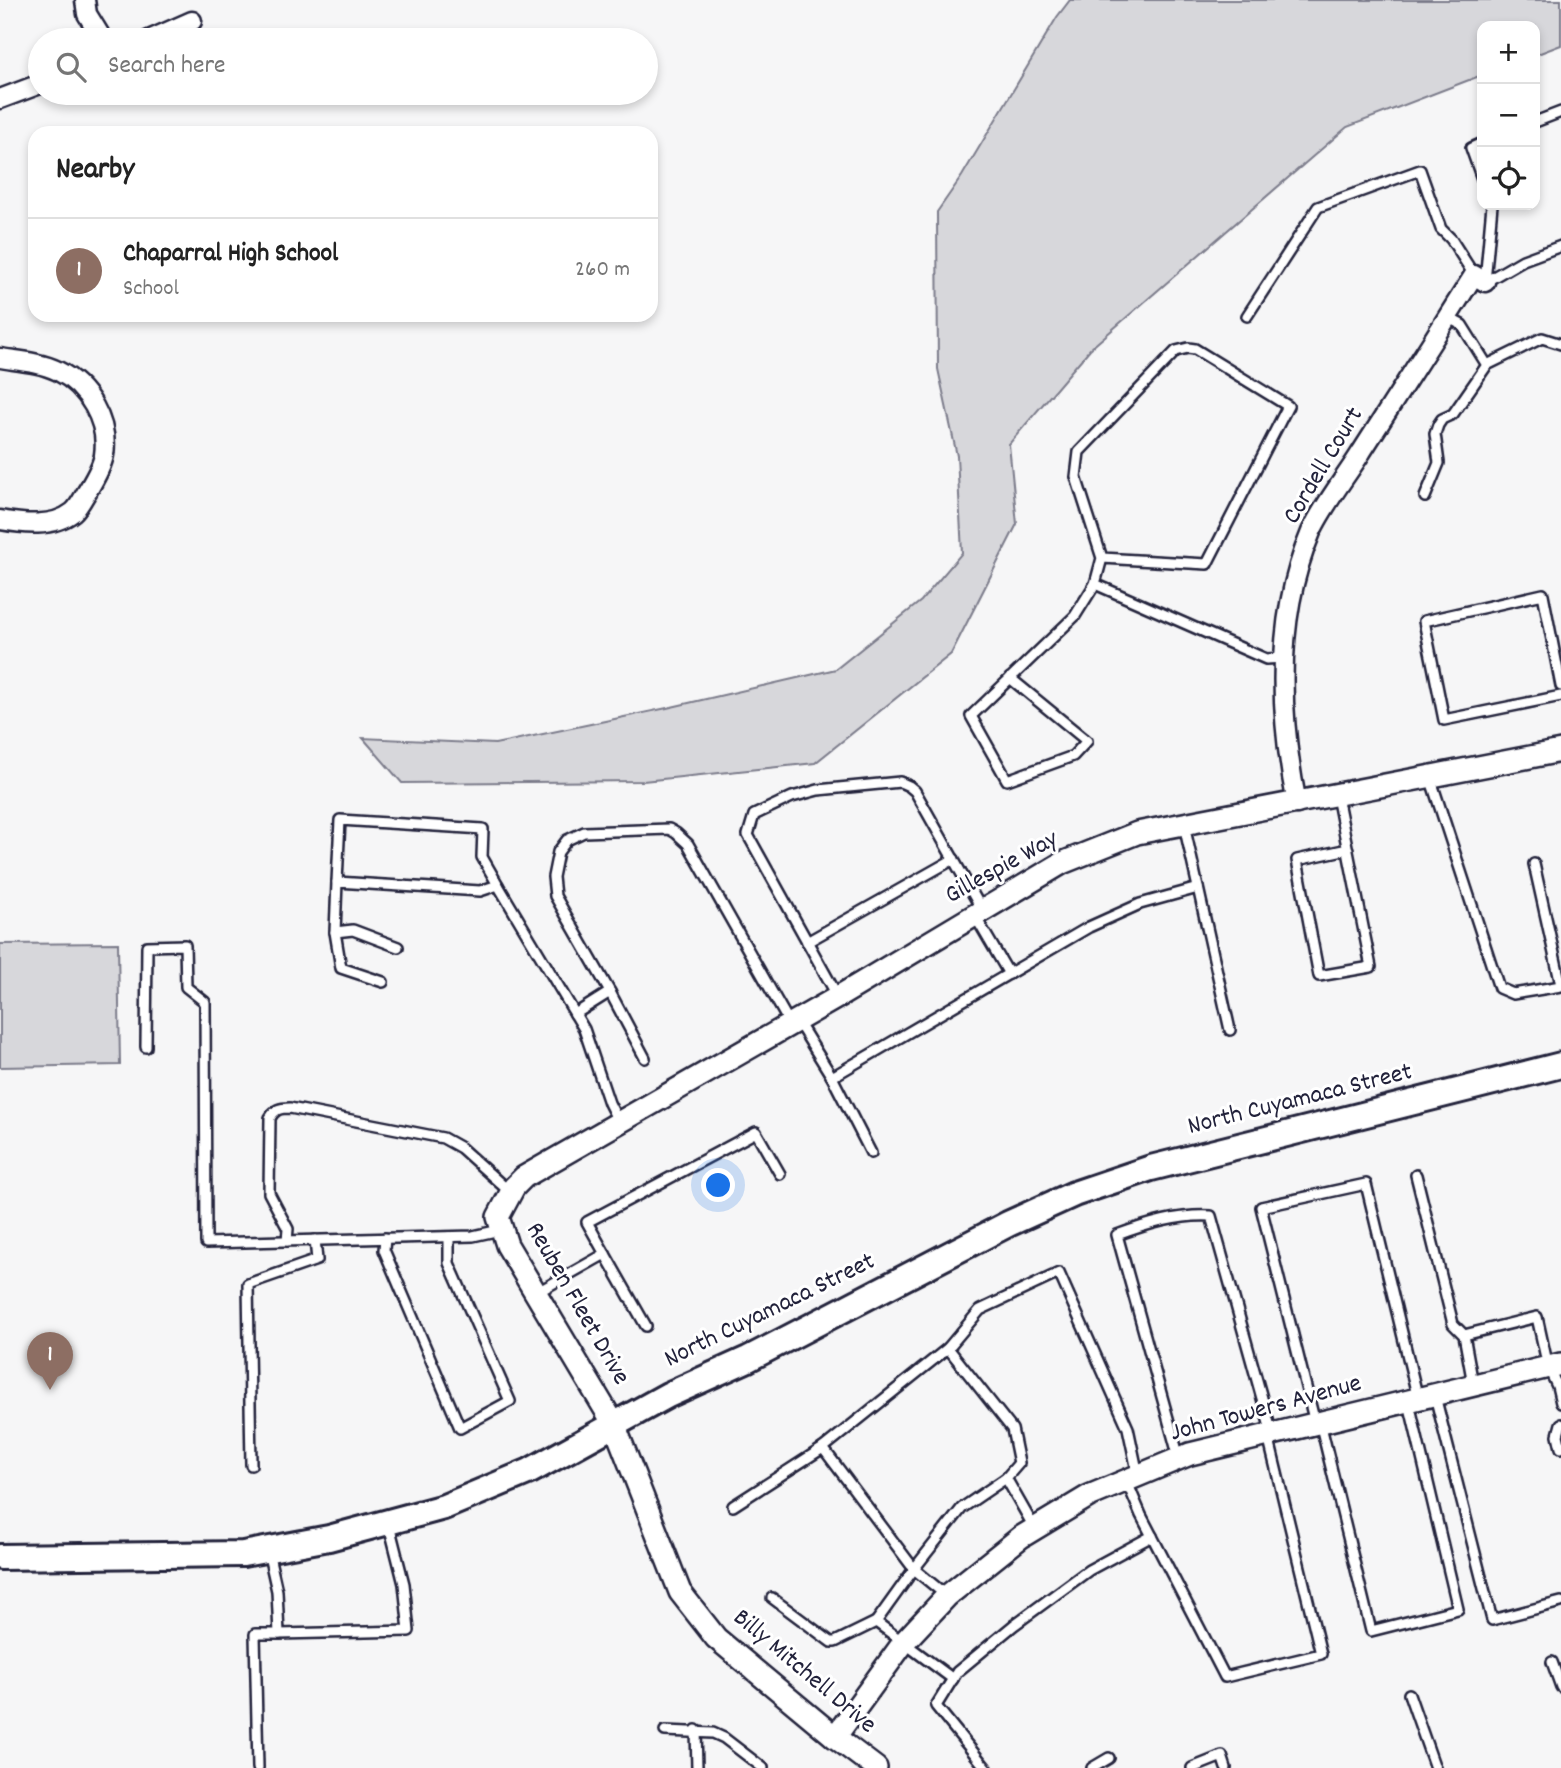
<!DOCTYPE html>
<html lang="en">
<head>
<meta charset="utf-8">
<style>
	:root { --surface:#fff; --page:#f2f2f2; --text:#222; --muted:#767676; --line:#e0e0e0; --accent:#ea580c }
	body { margin:0; font-family:Dekko,sans-serif; background:var(--page); color:var(--text) }
	.controls { position:absolute; right:21px; top:21px; display:grid; overflow:hidden; border-radius:14px; box-shadow:0 4px 10px #0003 }
	.controls button { width:63px; height:63px; display:grid; place-items:center; padding:0; border:0; border-bottom:2px solid var(--line); background:var(--surface); color:var(--text); font:35px sans-serif }
	.you { position:absolute; left:719px; top:1186px; width:24px; height:24px; margin:-18px; border:5px solid #fff; border-radius:50%; background:#1a73e8; box-shadow:0 0 0 10px #1a73e833 }
	.badge { display:grid; place-items:center; width:46px; height:46px; border-radius:50%; background:var(--accent); color:#fff; font-size:23px; font-weight:700 }
	.pin { position:absolute; translate:-50% -58px; filter:drop-shadow(0 2px 4px #0008) }
	.pin::after { content:''; position:absolute; top:37px; width:24px; height:21px; background:inherit; clip-path:polygon(0 0,100% 0,50% 100%) }
	.list { margin:0; padding:0; list-style:none }
	h2 { display:flex; justify-content:space-between; align-items:center; height:91px; margin:0; padding:0 28px; font-size:30px }
	h2 small { font-size:23px; font-weight:400; color:var(--muted) }
	.list li { display:grid; grid-template-columns:46px 1fr auto; gap:21px; align-items:center; box-sizing:border-box; height:105px; padding:0 28px; border-top:2px solid var(--line) }
	.list b { display:block; font-size:26px; white-space:nowrap }
	.list p { margin:0; font-size:23px; white-space:nowrap; color:var(--muted) }
	.list em { font-size:23px; font-style:normal; color:var(--muted) }
	.icon { flex:none; width:38px; height:38px; fill:none; stroke:currentColor; stroke-width:2; stroke-linecap:round; stroke-linejoin:round }
	.map { position:relative; flex:none; width:1561px; height:1768px; overflow:hidden }
	.search { position:absolute; background:var(--surface); box-shadow:0 4px 10px #0003; left:28px; top:28px; width:630px; height:77px; display:flex; align-items:center; gap:18px; box-sizing:border-box; padding:0 24px; border-radius:38px; color:var(--muted); font-size:26px }
	.panel { position:absolute; background:var(--surface); box-shadow:0 4px 10px #0003; left:28px; top:126px; width:630px; height:196px; border-radius:21px }
	.map>svg:first-child { display:block }
</style>
</head>
<body>
<div class="map">
<svg width="1561" height="1768" viewBox="0 0 1561 1768">
	<rect width="100%" height="100%" fill="#f6f6f7"/>
	<filter id="ink" filterUnits="userSpaceOnUse"><feTurbulence type="fractalNoise" baseFrequency=".0143" numOctaves="2"/><feDisplacementMap in="SourceGraphic" scale="14" xChannelSelector="R" yChannelSelector="G"/><feConvolveMatrix kernelMatrix="1 2 1 2 8 2 1 2 1" color-interpolation-filters="sRGB"/></filter>
	<g filter="url(#ink)">
		<g fill="#d7d7db" stroke="#7c7c8b" stroke-width="2">
			<path d="M1070,0H1561V45L1535,55V26H1482V75L1347,127L1090,349L1009,444L1017,524L951,654L815,763L643,781L402,783L363,738L495,744L667,708L836,669L921,601L962,553L957,456L938,369L937,212L962,176L1057,17Z"/>
			<path d="M118,943L120,1065L0,1067V944Z"/>
		</g>
		<g fill="none" stroke-linecap="round" stroke-linejoin="round">
			<defs>
				<g id="service">
					<path d="M1535,122L1561,112"/>
					<path d="M1482,143L1471,148L1482,179"/>
					<path d="M1492,205L1485,282L1523,260L1561,246"/>
					<path d="M1247,316L1318,207L1420,170L1441,229L1451,239L1474,275"/>
					<path d="M1447,317L1462,325L1487,365L1542,338L1561,344"/>
					<path d="M1425,497L1439,463L1435,434L1438,425L1442,419L1453,414L1487,365"/>
					<path d="M1102,558L1076,477L1079,452L1176,351L1188,348L1195,349L1288,406L1207,564L1102,558L1095,584L1266,659L1284,658"/>
					<path d="M1010,678L1087,741L1073,756L1007,780L971,716L1075,616L1095,584"/>
					<path d="M1561,686L1543,594L1424,621L1444,720L1561,696"/>
					<path d="M1430,777L1499,988L1513,994L1561,986"/>
					<path d="M1337,796L1371,967L1319,976L1297,860L1348,849"/>
					<path d="M1184,825L1230,1030"/>
					<path d="M1534,864L1561,985"/>
					<path d="M337,882L340,820L483,829L482,857L498,885"/>
					<path d="M975,916L1009,974"/>
					<path d="M335,932L353,930L398,947"/>
					<path d="M807,942L954,859"/>
					<path d="M383,982L341,968L335,932L337,882L480,891L498,885L584,1029L609,1103L618,1121"/>
					<path d="M610,992L555,896L553,877L558,852L567,840L584,832L669,829L676,833L688,844L790,1024"/>
					<path d="M838,997L748,835L754,815L792,797L818,790L900,782L909,786L915,791L982,910"/>
					<path d="M575,1014L610,992L645,1058"/>
					<path d="M798,1022L832,1077L871,1153"/>
					<path d="M146,1047L147,946L185,945L186,987L205,1002L206,1243L473,1236L500,1230"/>
					<path d="M832,1077L1089,927L1140,904L1198,888"/>
					<path d="M1416,1175L1453,1324L1464,1335L1473,1384"/>
					<path d="M385,1238L384,1250L460,1428L510,1401L449,1263V1237"/>
					<path d="M287,1241L288,1229L269,1193L270,1118C275,1109 280,1108 290,1108L443,1138L461,1148L511,1193"/>
					<path d="M605,1254L587,1222L756,1132L780,1174"/>
					<path d="M536,1293L605,1254L646,1326"/>
					<path d="M1464,1335L1537,1317L1548,1367L1557,1386L1561,1403"/>
					<path d="M1435,1396L1492,1620L1561,1602"/>
					<path d="M1320,1422L1371,1631L1458,1609L1409,1403"/>
					<path d="M1315,1423L1261,1207L1366,1184L1418,1399"/>
					<path d="M1561,1424L1558,1435L1561,1448"/>
					<path d="M823,1448L914,1569L947,1596"/>
					<path d="M1179,1458L1117,1235C1147,1224 1179,1214 1211,1216L1272,1434"/>
					<path d="M251,1465L248,1284L317,1260L315,1240"/>
					<path d="M1006,1478L1035,1529"/>
					<path d="M1127,1482L1141,1515L1225,1677L1321,1654L1268,1436"/>
					<path d="M733,1506L823,1448L948,1348L980,1310L1059,1273L1128,1428L1138,1475"/>
					<path d="M268,1551L277,1591L279,1634L409,1631L404,1584L389,1525"/>
					<path d="M772,1598L831,1642H835L876,1622L953,1679"/>
					<path d="M876,1622L914,1569L962,1508L1006,1478L1019,1463L1012,1429L948,1348"/>
					<path d="M1552,1662L1561,1687"/>
					<path d="M1409,1694L1435,1768"/>
					<path d="M696,1730L697,1768"/>
					<path d="M665,1731L713,1733L724,1738L763,1768"/>
					<path d="M258,1768L255,1634H279"/>
					<path d="M986,1768L936,1706L957,1672L1014,1625L1089,1570L1152,1536"/>
					<path d="M1092,1768L1109,1758"/>
					<path d="M1192,1768L1222,1756L1226,1768"/>
				</g>
				<g id="minor">
					<path d="M85,0L87,14L103,40"/>
					<path d="M149,40L192,21"/>
					<path d="M0,99L40,84"/>
					<path d="M0,358C19,361 40,362 58,371C88,386 109,422 104,455C102,467 94,480 88,490C84,496 79,507 73,512C53,528 23,524 0,520"/>
					<path d="M1297,804C1279,715 1275,617 1311,532C1322,507 1348,474 1362,451C1400,392 1437,334 1474,275L1485,282"/>
				</g>
				<g id="tertiary">
					<path d="M835,1737L904,1642L947,1596L1021,1537L1089,1496L1190,1454L1561,1364"/>
					<path d="M876,1768L835,1737L716,1638L680,1592L614,1424L507,1245L498,1217L514,1187L524,1177L838,997L1062,863L1137,833L1561,751"/>
				</g>
				<path id="secondary" d="M0,1557L243,1554L329,1538L444,1507L530,1471L668,1395L748,1359L1008,1224L1074,1194L1151,1168L1561,1065"/>
			</defs>
			<use href="#service" stroke="#22223b" stroke-width="14"/>
			<use href="#minor" stroke="#22223b" stroke-width="23"/>
			<use href="#tertiary" stroke="#22223b" stroke-width="26"/>
			<use href="#secondary" stroke="#22223b" stroke-width="30"/>
			<use href="#service" stroke="#fff" stroke-width="9"/>
			<use href="#minor" stroke="#fff" stroke-width="18"/>
			<use href="#tertiary" stroke="#fff" stroke-width="21"/>
			<use href="#secondary" stroke="#fff" stroke-width="24"/>
		</g>
	</g>
	<g text-anchor="middle" dominant-baseline="central" stroke-width="6" stroke-linejoin="round" paint-order="stroke">
		<g font-size="26" fill="#22223b" stroke="#fff">
			<text transform="translate(1324 466) rotate(-59)">Cordell Court</text>
			<text transform="translate(1002 868) rotate(-29)">Gillespie Way</text>
			<text transform="translate(1300 1100) rotate(-14)">North Cuyamaca Street</text>
			<text transform="translate(577 1304) rotate(60)">Reuben Fleet Drive</text>
			<text transform="translate(770 1311) rotate(-26)">North Cuyamaca Street</text>
			<text transform="translate(1266 1409) rotate(-15)">John Towers Avenue</text>
			<text transform="translate(804 1672) rotate(40)">Billy Mitchell Drive</text>
		</g>
	</g>
</svg>
<div class="controls">
<button>+</button>
<button>−</button>
<button><svg class="icon" aria-label="locate" viewBox="0 0 24 24"><circle cx="12" cy="12" r="6"/><path d="M12 2v4M12 18v4M2 12h4M18 12h4"/></svg></button>
</div>
<div class="you"></div>
<div class="pin badge" style="left:50px;top:1390px;background:#8d6e63">1</div>
<div class="search"><svg class="icon" aria-label="search" viewBox="0 0 24 24"><circle cx="10" cy="10" r="6"/><path d="M15 15l6 6"/></svg>Search here</div>
<section class="panel">
<h2>Nearby<small></small></h2>
<ul class="list">
<li><span class="badge" style="background:#8d6e63">1</span><div><b>Chaparral High School</b><p>School</p></div><em>260 m</em></li>
</ul>
</section>
</div>
</body>
</html>
